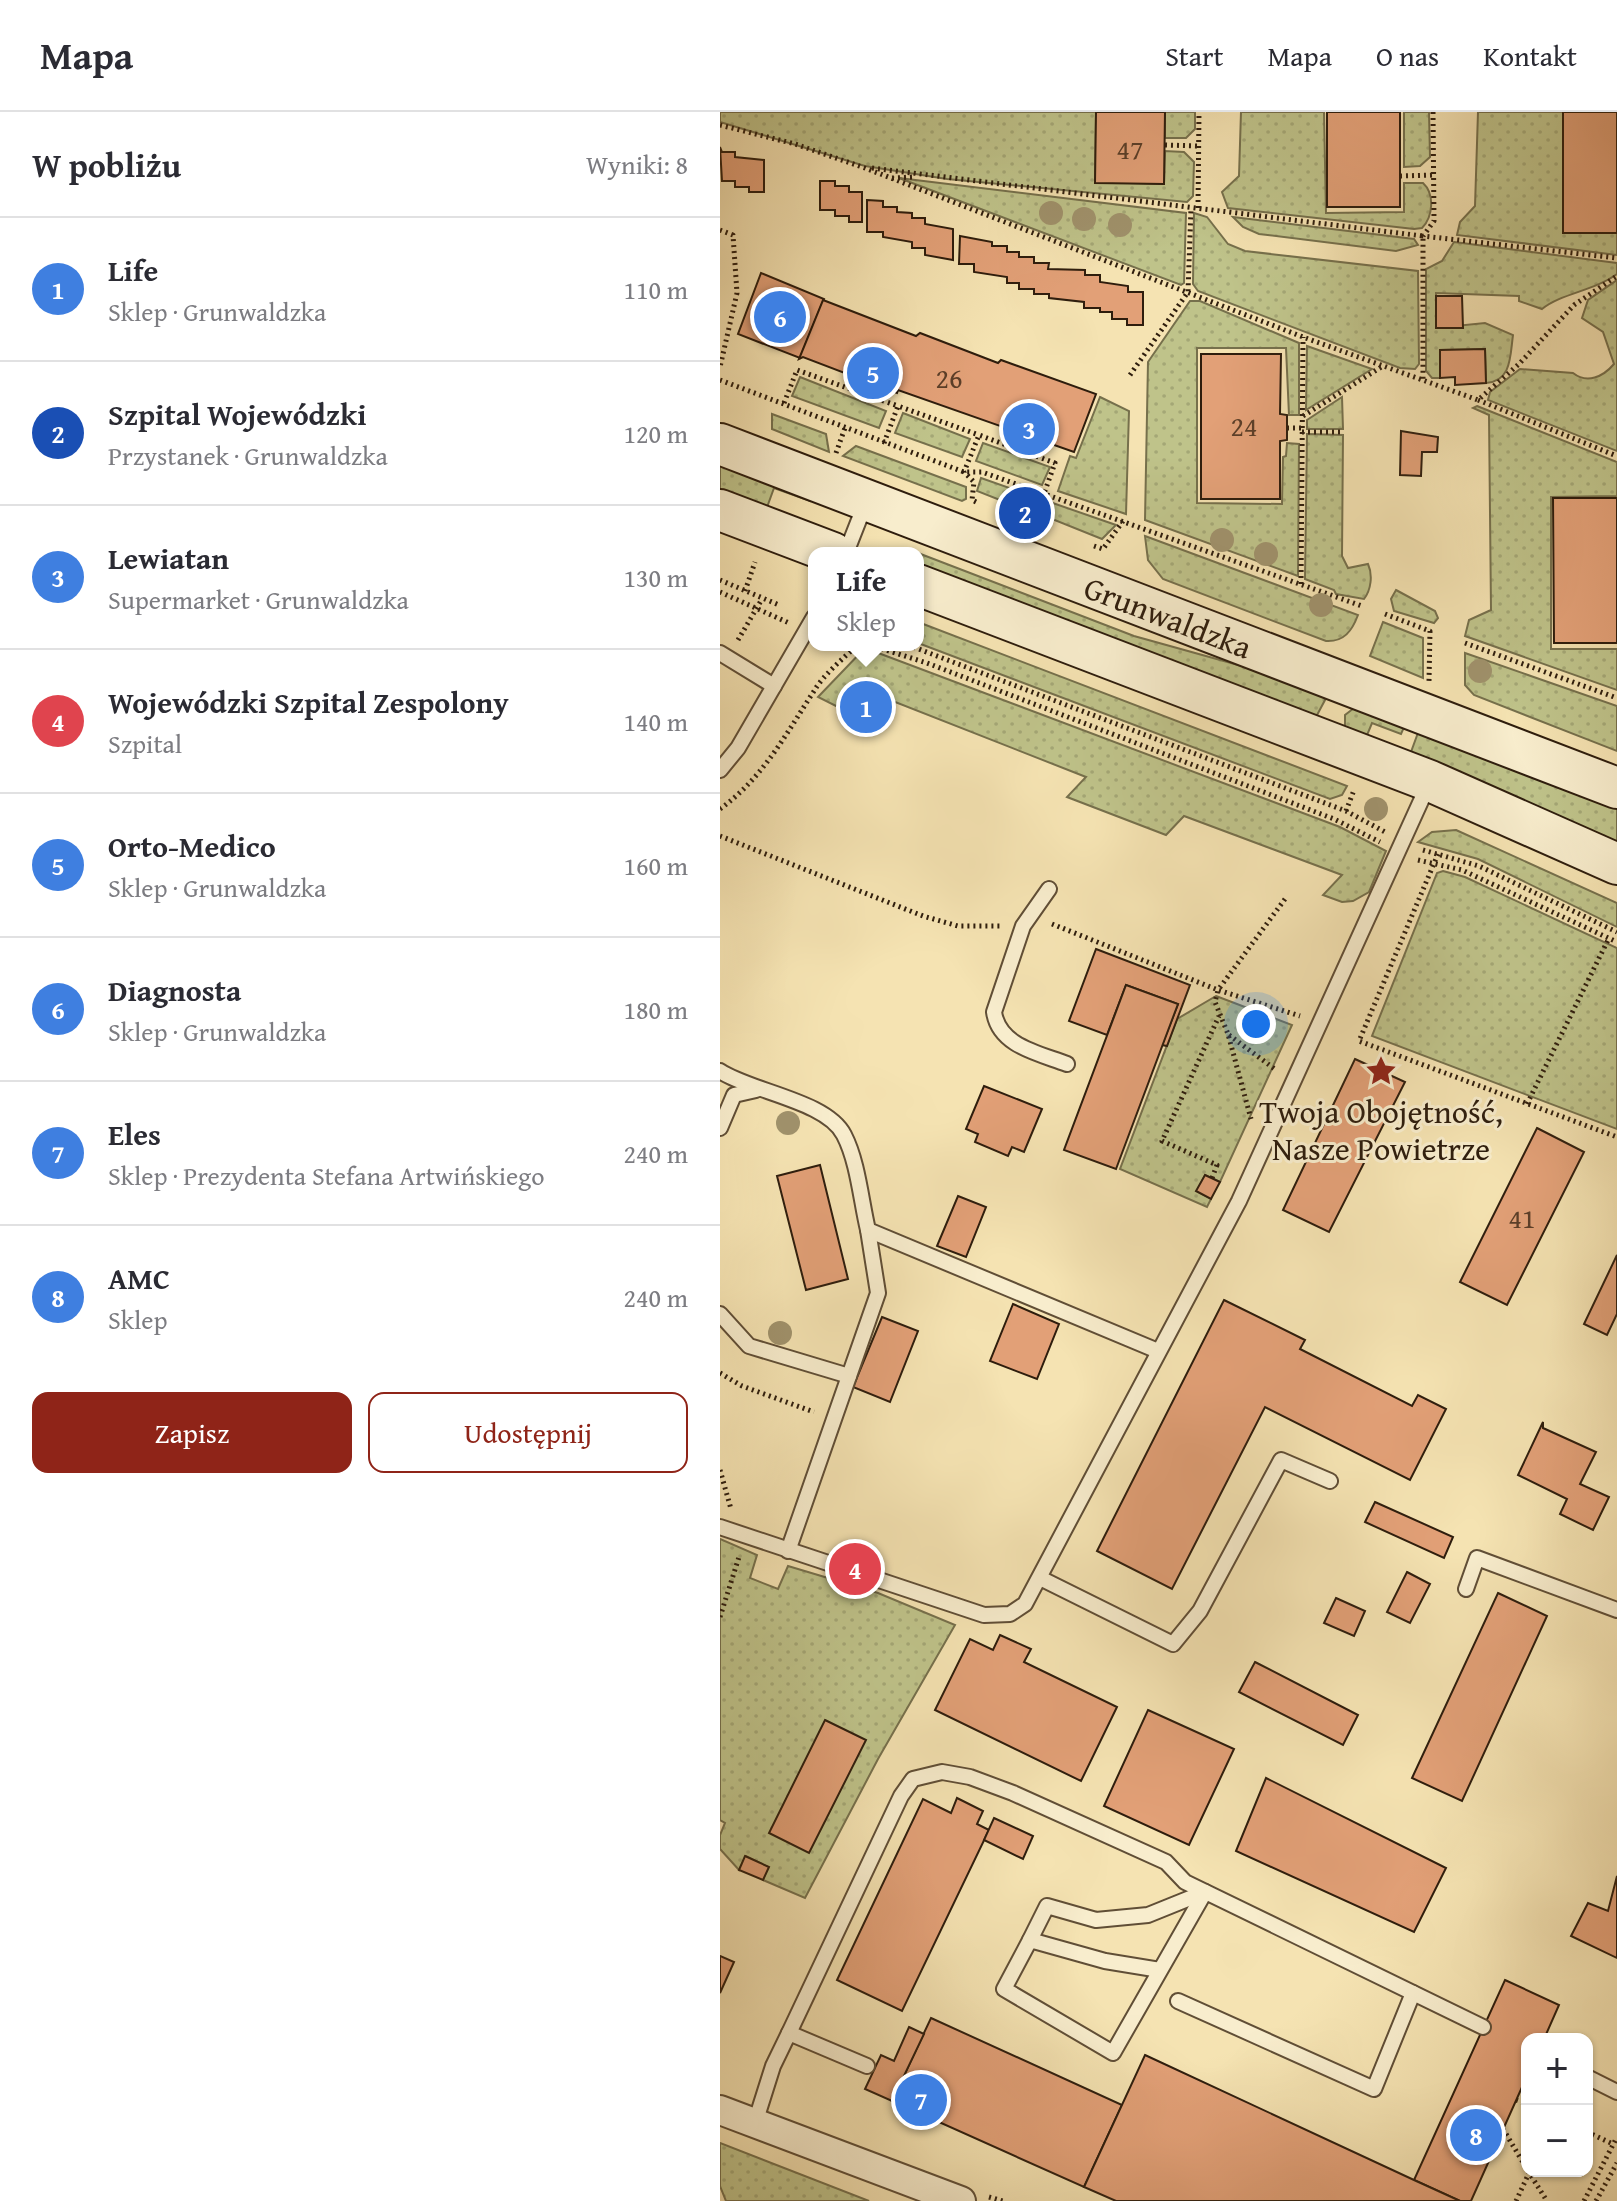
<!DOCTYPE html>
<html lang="pl">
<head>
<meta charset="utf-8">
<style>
	:root { --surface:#fff; --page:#f7f7f7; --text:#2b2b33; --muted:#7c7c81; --line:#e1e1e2; --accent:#8f2418 }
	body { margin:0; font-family:"Gentium Book Plus",serif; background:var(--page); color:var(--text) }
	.controls { position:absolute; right:24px; bottom:24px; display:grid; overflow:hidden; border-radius:16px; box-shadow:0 2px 6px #0004 }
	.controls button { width:72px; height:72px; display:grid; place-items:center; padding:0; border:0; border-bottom:2px solid var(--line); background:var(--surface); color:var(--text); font:40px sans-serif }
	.you { position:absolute; left:536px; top:912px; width:28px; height:28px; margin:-20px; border:6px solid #fff; border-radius:50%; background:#1a73e8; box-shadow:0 0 0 12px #1a73e833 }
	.badge { display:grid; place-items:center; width:52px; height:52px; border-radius:50%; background:var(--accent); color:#fff; font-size:26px; font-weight:700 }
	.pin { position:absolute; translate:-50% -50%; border:4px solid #fff; box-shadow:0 2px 8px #0006 }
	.popup { position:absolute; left:88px; top:435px; width:116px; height:104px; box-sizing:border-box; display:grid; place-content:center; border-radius:16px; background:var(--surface); filter:drop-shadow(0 2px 6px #0005); font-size:26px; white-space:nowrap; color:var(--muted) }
	.popup b { font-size:30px; color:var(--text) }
	.popup::after { content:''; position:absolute; left:50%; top:100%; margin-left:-16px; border:16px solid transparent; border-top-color:var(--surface) }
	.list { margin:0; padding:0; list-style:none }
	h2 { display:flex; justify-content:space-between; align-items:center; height:104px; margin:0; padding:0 32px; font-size:34px }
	h2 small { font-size:26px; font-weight:400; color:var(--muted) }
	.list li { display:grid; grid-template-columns:52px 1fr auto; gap:24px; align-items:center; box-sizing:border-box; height:144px; padding:0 32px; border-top:2px solid var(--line) }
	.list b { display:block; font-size:30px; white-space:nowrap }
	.list p { margin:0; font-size:26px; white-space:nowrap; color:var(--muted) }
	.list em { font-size:26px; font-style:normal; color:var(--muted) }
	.actions { display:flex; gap:16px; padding:24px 32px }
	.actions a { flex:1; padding:18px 0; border:2px solid var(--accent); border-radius:16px; text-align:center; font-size:28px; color:var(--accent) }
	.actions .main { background:var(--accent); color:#fff }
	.map { position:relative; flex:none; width:897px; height:2089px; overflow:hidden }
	header { display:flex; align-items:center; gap:48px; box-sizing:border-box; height:112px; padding:0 40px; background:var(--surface); border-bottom:2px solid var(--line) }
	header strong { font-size:38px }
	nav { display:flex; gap:44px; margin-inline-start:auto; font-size:28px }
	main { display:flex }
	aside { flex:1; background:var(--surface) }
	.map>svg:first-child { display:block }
</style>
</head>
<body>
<header>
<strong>Mapa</strong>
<nav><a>Start</a><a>Mapa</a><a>O nas</a><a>Kontakt</a></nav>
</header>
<main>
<aside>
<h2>W pobliżu<small>Wyniki: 8</small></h2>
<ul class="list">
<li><span class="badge" style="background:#3f7fe0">1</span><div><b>Life</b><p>Sklep · Grunwaldzka</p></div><em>110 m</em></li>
<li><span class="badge" style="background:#1a4fb4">2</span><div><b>Szpital Wojewódzki</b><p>Przystanek · Grunwaldzka</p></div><em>120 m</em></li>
<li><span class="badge" style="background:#3f7fe0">3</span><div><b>Lewiatan</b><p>Supermarket · Grunwaldzka</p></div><em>130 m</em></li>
<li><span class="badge" style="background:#e0444e">4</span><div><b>Wojewódzki Szpital Zespolony</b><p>Szpital</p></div><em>140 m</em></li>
<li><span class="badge" style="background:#3f7fe0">5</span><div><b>Orto-Medico</b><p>Sklep · Grunwaldzka</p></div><em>160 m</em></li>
<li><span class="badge" style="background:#3f7fe0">6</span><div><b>Diagnosta</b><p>Sklep · Grunwaldzka</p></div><em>180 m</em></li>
<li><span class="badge" style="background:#3f7fe0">7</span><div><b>Eles</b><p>Sklep · Prezydenta Stefana Artwińskiego</p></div><em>240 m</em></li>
<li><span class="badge" style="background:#3f7fe0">8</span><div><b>AMC</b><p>Sklep</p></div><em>240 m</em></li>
</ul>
<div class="actions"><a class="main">Zapisz</a><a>Udostępnij</a></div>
</aside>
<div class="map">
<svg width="897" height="2089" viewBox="0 0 897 2089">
	<defs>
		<pattern id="grass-dots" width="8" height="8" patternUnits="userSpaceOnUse" patternTransform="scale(2)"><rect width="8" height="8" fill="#bfc38a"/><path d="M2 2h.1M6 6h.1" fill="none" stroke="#a4a776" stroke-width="1.8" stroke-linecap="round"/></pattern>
	</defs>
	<rect width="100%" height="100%" fill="#f5e3b2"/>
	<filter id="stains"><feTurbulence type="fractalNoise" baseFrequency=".0025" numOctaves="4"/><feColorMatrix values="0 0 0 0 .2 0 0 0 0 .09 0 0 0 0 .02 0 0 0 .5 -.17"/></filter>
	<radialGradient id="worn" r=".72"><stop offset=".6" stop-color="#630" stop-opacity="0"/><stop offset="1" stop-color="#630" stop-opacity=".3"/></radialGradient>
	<g fill="url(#grass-dots)" stroke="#76704c" stroke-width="2">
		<path d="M0,0H376L375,70L444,72L445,39L464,40L474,50L473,84L467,90L227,67L145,54L0,10Z"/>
		<path d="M445,0H475V17L466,26H445Z"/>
		<path d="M521,0H604L606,101L684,100V71H703C715,82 713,105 702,116L694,117L508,96L502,80L519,64Z"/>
		<path d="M684,0H709L710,45L700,54L684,55Z"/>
		<path d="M758,0H843V120L897,121V143L737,123L740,110L755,94Z"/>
		<path d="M179,66L466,101L464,171L461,173Z"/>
		<path d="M474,101L487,105L508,132L525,139L698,159L699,252L695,257L680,256L478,179L473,172Z"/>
		<path d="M513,105L694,127L698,133L676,139L539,122L523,115Z"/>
		<path d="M734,130L897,151V162C874,179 842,181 822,197L799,189V184L716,181V216L765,211L793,223C790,244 792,269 766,271L765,237L720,238V266H712L706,259V157L722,149Z"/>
		<path d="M897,168V339L768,288L770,280L800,257L853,261C867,272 883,265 894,252L883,220L862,206L868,188Z"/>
		<path d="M470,189H480L579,231V303H569L566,236H477V391L562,392L563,345L566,344L567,331L579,332L578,464L425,408L428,250Z"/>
		<path d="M587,234L652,257L586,298Z"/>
		<path d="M80,265L166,299L159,316L72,284Z"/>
		<path d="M380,285L409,299L406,402L338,379L350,344L356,346Z"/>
		<path d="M622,285L623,317H587V308Z"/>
		<path d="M757,294L897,350V384L831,385V537H897V578L745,524L749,508L771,498L769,303L753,296Z"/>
		<path d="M183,301L250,327L242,345L175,321Z"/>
		<path d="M52,302L106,322L109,340L52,317Z"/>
		<path d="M587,322L623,323L622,444L628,456L648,452C653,463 651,478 644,487L616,482L614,478L585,467Z"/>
		<path d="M263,331L330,355L322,373L256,349Z"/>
		<path d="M136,334L246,375V387L242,389L123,344Z"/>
		<path d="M0,351L91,385L90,389L54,376L46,398L0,380Z"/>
		<path d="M261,366L318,386L313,401L257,379Z"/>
		<path d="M327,389L396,413L382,427L322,403Z"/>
		<path d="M425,424L638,503C632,519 624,530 606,529L443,467L428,448Z"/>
		<path d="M198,441L414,524L529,556L604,583L605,588L596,605L198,456Z"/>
		<path d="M676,478L715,499L718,506L714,511L674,499L671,487Z"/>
		<path d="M198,510L627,674L622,683L610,687L198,531Z"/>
		<path d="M663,510L703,526V566L650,544Z"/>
		<path d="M145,536L620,715L666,739L649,780L633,789L622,790L603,783L622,763L464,704L446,723L347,685L366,665L137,575L118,595L98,585Z"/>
		<path d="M745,541L897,594V639L754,583L745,573Z"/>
		<path d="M634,596L685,613L681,622L652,611L645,628L625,616V603Z"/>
		<path d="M699,618L897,696V734L691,640Z"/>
		<path d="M736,718L897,791V815L758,747L698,730L712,720Z"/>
		<path d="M723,759L745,765L897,836V1017L652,924L717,761Z"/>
		<path d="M496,884L572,913L500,1070L485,1063L477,1079L491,1087L487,1095L400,1057L457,907Z"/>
		<path d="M0,1427L37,1443L30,1466L58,1477L68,1454L158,1481L235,1513L158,1647L85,1786L43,1768L48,1755L26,1744L19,1758L0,1737V1723L5,1711L0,1708Z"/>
		<path d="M0,2031L149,2089H6L0,2074Z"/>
	</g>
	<g fill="#e2a077" stroke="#2e1d0d" stroke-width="2">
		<path d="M376,0H445L444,72L375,71Z"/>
		<rect x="607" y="0" width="73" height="95"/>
		<rect x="843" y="0" width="54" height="121"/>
		<path d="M0,35L2,40H15V45L44,48V80H29V75H15V69H2Z"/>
		<path d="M100,69H115V74H129V80H142V110H129V104H115V98H100Z"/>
		<path d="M147,88L163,89V95H177V100L192,101V106H205V112L233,117V148L205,143V136H192V130L163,125V120H147Z"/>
		<path d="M240,124L272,130V134H287V140H299V145H314V151H329L328,157L365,158V163H380V170L408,174V180H423V213H407V207H392V200H380V196H364V190L329,186V182H314V177H299V171H287V165L254,160V152H239Z"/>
		<path d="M41,161L104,187L80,246L18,222Z"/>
		<path d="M716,184H742L743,216H716Z"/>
		<path d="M103,188L196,224L200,221L278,251L281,248L376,282L354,340L178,278L177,281L83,245L79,247Z"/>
		<path d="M765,237L766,271L735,273V265L720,266V238Z"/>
		<path d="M481,242H561L560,302L567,303V328L560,329V387H481Z"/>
		<path d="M681,319L718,325L717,340H702L701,364L680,363Z"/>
		<path d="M833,386H897V531H834Z"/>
		<path d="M285,391L310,401L308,406L282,396Z"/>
		<path d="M129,573L173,591L165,613L120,596Z"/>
		<path d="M376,837L470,873L447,934L442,933L458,892L406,873L387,923L349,909Z"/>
		<path d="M406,873L458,892L396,1057L344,1038Z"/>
		<path d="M635,947L685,970L609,1120L563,1098Z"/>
		<path d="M264,974L322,997L304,1040L292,1035L288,1044L255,1030L258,1022L246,1017Z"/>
		<path d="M817,1016L864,1040L787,1193L740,1170Z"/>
		<path d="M100,1053L128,1167L86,1178L57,1064Z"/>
		<path d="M485,1063L500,1070L491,1087L476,1079Z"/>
		<path d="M238,1084L266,1095L246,1145L217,1134Z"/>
		<path d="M897,1143V1202L887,1223L864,1212Z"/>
		<path d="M504,1188L585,1228L580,1237L692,1294L698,1283L726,1297L690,1368L545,1295L452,1477L377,1439Z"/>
		<path d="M293,1192L339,1212L317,1267L270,1249Z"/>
		<path d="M162,1205L198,1219L170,1290L133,1275Z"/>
		<path d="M823,1310V1316L876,1340L860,1372L889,1385L873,1418L840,1402L847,1387L798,1363Z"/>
		<path d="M655,1390L733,1425L724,1446L645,1410Z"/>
		<path d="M687,1460L710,1472L690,1511L667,1500Z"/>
		<path d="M778,1481L827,1504L742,1689L692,1666Z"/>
		<path d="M616,1486L645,1499L634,1524L604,1511Z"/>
		<path d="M280,1523L311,1537L304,1550L397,1595L361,1669L215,1598L250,1527L273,1538Z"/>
		<path d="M535,1550L638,1603L623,1633L519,1580Z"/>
		<path d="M428,1598L514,1637L469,1733L384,1694Z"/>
		<path d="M105,1608L146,1628L89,1741L49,1721Z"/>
		<path d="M546,1666L726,1756L694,1820L516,1739Z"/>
		<path d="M237,1686L263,1699L257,1712L269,1718L182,1899L117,1868L203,1687L231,1701Z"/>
		<path d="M274,1706L313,1724L303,1747L264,1728Z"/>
		<path d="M25,1744L49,1755L43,1768L19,1758Z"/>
		<path d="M897,1764V1846L851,1824L868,1791L888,1799Z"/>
		<path d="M0,1844L14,1850L0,1881Z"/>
		<path d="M785,1868L839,1893L824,1927H807V1964L751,2089H740L694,2068Z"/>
		<path d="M211,1906L402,1993L364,2075L172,1989Z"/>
		<path d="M189,1915L204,1922L172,1989L145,1977L161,1943L174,1949Z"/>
		<path d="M425,1943L694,2068L740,2089H396L364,2075Z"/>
	</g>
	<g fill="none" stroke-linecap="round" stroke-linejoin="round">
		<defs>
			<g id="lane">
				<path d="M126,441L146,390"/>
				<path d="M0,541L54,574"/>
				<path d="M0,658L18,636L94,505"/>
				<path d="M329,777L303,814L274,900C279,934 318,941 347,952"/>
				<path d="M0,959C32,980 107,989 124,1023C138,1050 141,1089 148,1118L438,1239"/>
				<path d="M0,1016L14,983L36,978"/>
				<path d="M0,1202L29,1234L129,1264"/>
				<path d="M0,1415L264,1503L290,1502L305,1492L519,1089L710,669"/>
				<path d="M68,1439L158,1181L148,1118"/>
				<path d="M322,1467L453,1532L480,1499L561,1348L610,1369"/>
				<path d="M746,1477L757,1446L897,1498"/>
				<path d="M310,1828L327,1794L376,1808L428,1803L485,1780"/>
				<path d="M440,1858L385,1849L310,1828L284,1877L393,1941L485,1780"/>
				<path d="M458,1889L654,1977L693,1881"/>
				<path d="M69,1921L181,1684L193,1667L222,1660L250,1665L293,1681L446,1750L465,1770L763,1915"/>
				<path d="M867,1965L897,1980"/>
				<path d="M35,2011L53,1954L69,1921L147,1954"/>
			</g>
			<path id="street" d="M0,1998L241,2089"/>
			<g id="secondary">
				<path d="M0,332L897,676"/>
				<path d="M0,398L113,441"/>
				<path d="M198,473L710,669L897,752"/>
			</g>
		</defs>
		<use href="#lane" stroke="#604e36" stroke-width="18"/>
		<use href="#street" stroke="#604e36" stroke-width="32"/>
		<use href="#secondary" stroke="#2e1d0d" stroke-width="44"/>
		<g stroke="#2e1d0d" stroke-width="5" stroke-dasharray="2 4" stroke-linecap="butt">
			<path d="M713,0L714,109L703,124L897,146"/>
			<path d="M0,13L75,32L145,56L583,225L758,288L799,252L854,193L897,164"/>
			<path d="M445,33L478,34"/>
			<path d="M152,56L703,124V268"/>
			<path d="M680,64L715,63"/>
			<path d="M172,66L194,65"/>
			<path d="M478,96L479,0"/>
			<path d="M0,118L13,123L17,181L0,255"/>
			<path d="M410,263L468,180L471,96"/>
			<path d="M0,268L244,360H262L642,494"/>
			<path d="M758,288L897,344"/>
			<path d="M64,291L77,258L178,294"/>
			<path d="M583,304L663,254"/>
			<path d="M567,316H582"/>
			<path d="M582,320H623"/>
			<path d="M164,331L178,294L259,323"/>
			<path d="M116,341L126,313"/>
			<path d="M256,390L252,388L254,370L244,360L259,323L335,351L313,412"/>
			<path d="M374,434L383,437L403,409"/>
			<path d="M0,468L59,493"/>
			<path d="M581,472L583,225"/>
			<path d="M25,479L35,450"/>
			<path d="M0,480L69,511"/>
			<path d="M665,502L710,519L709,569"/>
			<path d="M18,528L42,487"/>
			<path d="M745,531L897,586"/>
			<path d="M150,533L207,551L614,707L660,730"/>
			<path d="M188,533L626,699L665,720"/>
			<path d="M0,697C43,666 66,622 94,579C104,562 123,547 137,533"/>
			<path d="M626,699L634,678"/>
			<path d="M0,724L203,804L238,814H282"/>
			<path d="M703,738L759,754L897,820"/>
			<path d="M718,742L639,929L897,1025"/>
			<path d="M698,748L742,758L897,830"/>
			<path d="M565,787L498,878L580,904"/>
			<path d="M332,812L498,878L495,890L508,922L531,1007"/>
			<path d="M509,923L556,958"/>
			<path d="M807,992L889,826"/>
			<path d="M492,1066L497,1053L442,1029L499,904"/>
			<path d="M0,1261L22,1274L94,1300"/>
			<path d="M0,1358L11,1397"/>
			<path d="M0,1505L19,1445"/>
			<path d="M796,1988L807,1992"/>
			<path d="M783,2017L807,2057"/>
			<path d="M867,2020L893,2032"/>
			<path d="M808,2059L827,2089"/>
			<path d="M269,2085L283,2089"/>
			<path d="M796,2089L809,2061"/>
			<path d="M864,2089L897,2025"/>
			<path d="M876,2089L897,2051"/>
		</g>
		<use href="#lane" stroke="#f8edcd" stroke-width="14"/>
		<use href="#street" stroke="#f8edcd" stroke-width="28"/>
		<use href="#secondary" stroke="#f8edcd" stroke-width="40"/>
	</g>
	<g fill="#a0926c">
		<circle cx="331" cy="101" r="12"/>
		<circle cx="364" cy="107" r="12"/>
		<circle cx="400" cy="113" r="12"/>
		<circle cx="502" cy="428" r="12"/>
		<circle cx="546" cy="442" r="12"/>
		<circle cx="601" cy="493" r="12"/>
		<circle cx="760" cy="559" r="12"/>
		<circle cx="656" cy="697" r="12"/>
		<circle cx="68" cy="1011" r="12"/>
		<circle cx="60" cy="1221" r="12"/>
	</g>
	<defs>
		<symbol id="sight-bare" viewBox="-9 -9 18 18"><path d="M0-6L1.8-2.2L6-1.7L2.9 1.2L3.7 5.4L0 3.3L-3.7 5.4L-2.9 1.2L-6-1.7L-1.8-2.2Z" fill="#8f2418" stroke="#f8edcd" stroke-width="2.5" paint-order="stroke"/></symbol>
	</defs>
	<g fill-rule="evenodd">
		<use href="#sight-bare" x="639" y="937" width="44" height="44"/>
	</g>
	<g text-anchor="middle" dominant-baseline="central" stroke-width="6" stroke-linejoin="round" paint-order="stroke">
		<g font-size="28" fill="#5b3e28">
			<text x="410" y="36">47</text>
			<text x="229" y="265">26</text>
			<text x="524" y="313">24</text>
			<text x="802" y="1105">41</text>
		</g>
		<g font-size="32" fill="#2e1d0d" stroke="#f8edcd">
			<text transform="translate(448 505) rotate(21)">Grunwaldzka</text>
		</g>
		<g font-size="32" fill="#2e1d0d" stroke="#f8edcd">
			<text x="661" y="999">Twoja Obojętność,<tspan x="661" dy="37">Nasze Powietrze</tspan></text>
		</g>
	</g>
	<rect width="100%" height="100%" filter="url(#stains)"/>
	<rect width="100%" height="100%" fill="url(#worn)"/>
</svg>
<div class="controls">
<button>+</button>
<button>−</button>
</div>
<div class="you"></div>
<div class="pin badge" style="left:146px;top:595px;background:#3f7fe0">1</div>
<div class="popup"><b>Life</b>Sklep</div>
<div class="pin badge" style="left:305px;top:401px;background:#1a4fb4">2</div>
<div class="pin badge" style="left:309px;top:317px;background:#3f7fe0">3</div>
<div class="pin badge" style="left:135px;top:1457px;background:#e0444e">4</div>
<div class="pin badge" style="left:153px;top:261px;background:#3f7fe0">5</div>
<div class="pin badge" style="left:60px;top:205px;background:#3f7fe0">6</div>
<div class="pin badge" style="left:201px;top:1988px;background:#3f7fe0">7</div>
<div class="pin badge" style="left:756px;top:2023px;background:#3f7fe0">8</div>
</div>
</main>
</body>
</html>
